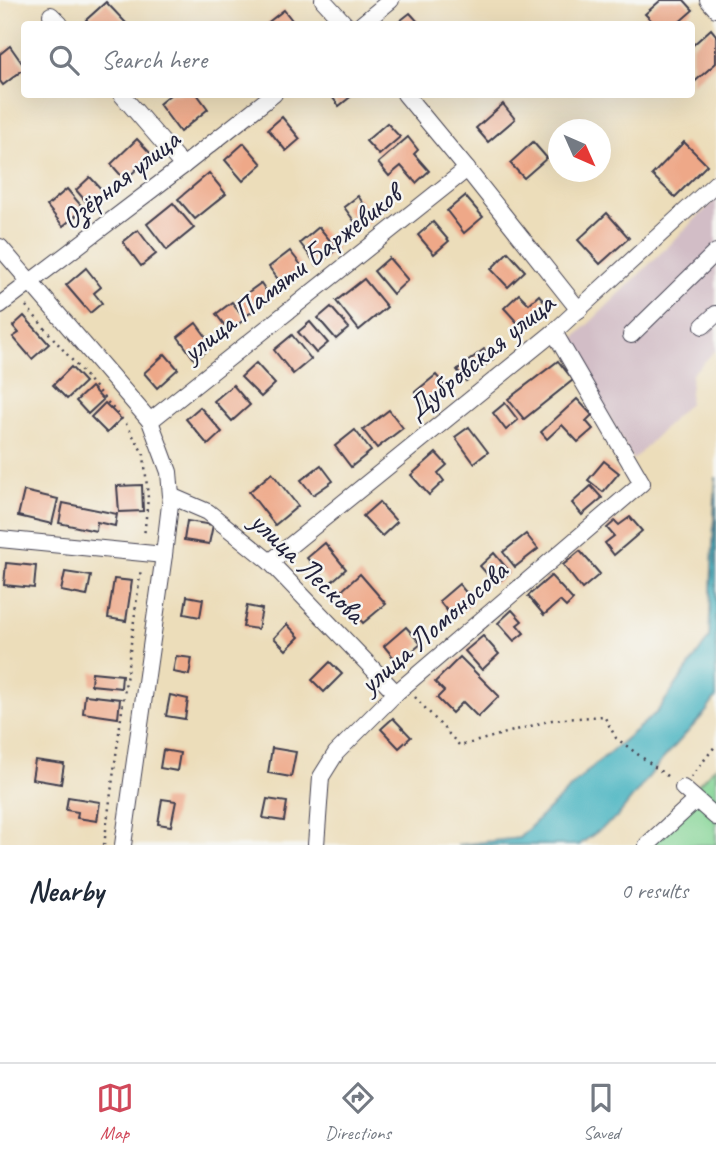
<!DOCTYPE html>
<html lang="en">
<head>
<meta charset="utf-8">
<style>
	:root { --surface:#fff; --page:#f2f2f3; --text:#1f2937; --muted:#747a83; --line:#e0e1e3; --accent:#d1495b }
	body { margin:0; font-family:Caveat,sans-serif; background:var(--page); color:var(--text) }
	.compass { position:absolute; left:548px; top:119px; width:63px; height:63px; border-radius:50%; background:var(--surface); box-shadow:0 7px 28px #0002; rotate:135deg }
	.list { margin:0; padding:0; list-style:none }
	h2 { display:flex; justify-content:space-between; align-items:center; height:91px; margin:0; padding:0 28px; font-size:30px }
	h2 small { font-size:23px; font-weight:400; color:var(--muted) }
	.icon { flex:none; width:38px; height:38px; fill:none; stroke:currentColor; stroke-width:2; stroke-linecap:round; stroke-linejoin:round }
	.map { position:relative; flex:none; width:716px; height:845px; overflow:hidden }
	.search { position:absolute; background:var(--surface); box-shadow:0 7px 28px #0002; left:21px; right:21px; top:21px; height:77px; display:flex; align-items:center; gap:18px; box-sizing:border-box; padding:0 24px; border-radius:7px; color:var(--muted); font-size:26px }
	.sheet { height:217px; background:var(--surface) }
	nav { display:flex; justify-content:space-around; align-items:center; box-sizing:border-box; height:98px; border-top:2px solid var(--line); background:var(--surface); font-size:19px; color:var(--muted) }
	nav a { display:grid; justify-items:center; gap:4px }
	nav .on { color:var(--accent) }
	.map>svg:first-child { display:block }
</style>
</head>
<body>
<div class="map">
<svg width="716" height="845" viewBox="0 0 716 845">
	<rect width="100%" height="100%" fill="#f6f6f2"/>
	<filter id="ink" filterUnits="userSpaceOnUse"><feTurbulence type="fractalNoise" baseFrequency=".0143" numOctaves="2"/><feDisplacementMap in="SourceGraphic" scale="14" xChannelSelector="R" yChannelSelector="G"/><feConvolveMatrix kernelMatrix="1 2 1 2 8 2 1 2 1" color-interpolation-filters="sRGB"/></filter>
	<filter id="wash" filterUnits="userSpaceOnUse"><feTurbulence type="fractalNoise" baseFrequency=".00686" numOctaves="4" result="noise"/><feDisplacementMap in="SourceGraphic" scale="28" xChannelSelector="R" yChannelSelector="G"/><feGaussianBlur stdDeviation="1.57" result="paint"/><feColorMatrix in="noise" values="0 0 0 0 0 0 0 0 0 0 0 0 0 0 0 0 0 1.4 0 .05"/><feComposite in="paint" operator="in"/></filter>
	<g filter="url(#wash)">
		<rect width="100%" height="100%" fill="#ecddba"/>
		<path fill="#d2bdc6" d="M716,199V350L692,374L689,403L633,460L569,343Z"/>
		<path fill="#83d494" stroke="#527b68" stroke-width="2" d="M716,766V845H640Z"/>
		<path fill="#44b2c0" stroke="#336a7e" stroke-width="2" d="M716,477V697L706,712L663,759L617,817L579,845H457L519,838L589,770L657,712L709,638Z"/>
		<g id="blocks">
			<g fill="#eea888">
				<path d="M661,0H684L693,10L677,24H655L645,14Z"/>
				<path d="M106,2L127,24H89L86,20Z"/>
				<path d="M284,10L295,24H266Z"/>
				<path d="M410,13L420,24H396Z"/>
				<path d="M711,29L716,35V63L692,84V46Z"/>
				<path d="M10,46L24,66V69L3,85L0,81V54Z"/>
				<path d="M171,94H197L208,109L180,132L159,104Z"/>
				<path d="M330,94H354L339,106Z"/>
				<path d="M503,104L515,119L488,142L476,128Z"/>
				<path d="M282,117L300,139L286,151L268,129Z"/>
				<path d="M387,123L400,137L379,155L366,141Z"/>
				<path d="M408,137L418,150L414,154L429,171L416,183L401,166L389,176L378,163Z"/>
				<path d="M137,139L152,155L125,180L111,164Z"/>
				<path d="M533,142L547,158L524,178L510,163Z"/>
				<path d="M684,142L707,165L675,197L652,175Z"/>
				<path d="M244,143L262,164L243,181L225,160Z"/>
				<path d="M209,173L226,194L195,219L178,199Z"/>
				<path d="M90,177L104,192L89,205L76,190Z"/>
				<path d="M67,189L84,209L63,226L47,206Z"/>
				<path d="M358,196L374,218L360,229L344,207Z"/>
				<path d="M465,196L483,217L464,233L447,211Z"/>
				<path d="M173,203L194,228L167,250L147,224Z"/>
				<path d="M607,213L629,238L600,264L578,240Z"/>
				<path d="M433,222L449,241L434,254L418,235Z"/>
				<path d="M319,227L337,249L317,265L300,243Z"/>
				<path d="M138,230L156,254L141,266L123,242Z"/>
				<path d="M290,251L305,270L283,286L269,267Z"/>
				<path d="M508,252L525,271L508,287L491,269Z"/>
				<path d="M389,258L408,280L393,294L374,271Z"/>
				<path d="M86,268L101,287L94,293L102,303L90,313L66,285Z"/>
				<path d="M364,279L387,307L359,330L336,301Z"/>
				<path d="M261,283L271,298L246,316L236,301Z"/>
				<path d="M519,294L529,304L539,295L550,308L525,331L504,308Z"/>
				<path d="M232,302L245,319L229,331L216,314Z"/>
				<path d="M331,307L349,328L336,339L318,318Z"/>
				<path d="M24,316L49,344L32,359L13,337L19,333L13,326Z"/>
				<path d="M310,322L328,343L316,353L298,332Z"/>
				<path d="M196,323L213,346L195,360L178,337Z"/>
				<path d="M292,335L311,359L293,374L274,350Z"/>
				<path d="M484,349L493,359L466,381L457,370Z"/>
				<path d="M165,354L178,369L157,388L144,373Z"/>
				<path d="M558,361L573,380L524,419L508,399Z"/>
				<path d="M256,363L275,384L261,397L241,377Z"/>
				<path d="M71,367L85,382L67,399L53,385Z"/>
				<path d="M436,375L448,389L427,406L415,392Z"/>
				<path d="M233,385L250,405L232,421L214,401Z"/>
				<path d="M91,387L103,400L88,414L76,401Z"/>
				<path d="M577,399L592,415L586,421L593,429L578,442L562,425L547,439L541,432Z"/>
				<path d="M105,403L121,419L107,433L91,417Z"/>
				<path d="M505,403L518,420L506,430L493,413Z"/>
				<path d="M200,407L222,432L208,445L186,419Z"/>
				<path d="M389,410L403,428L377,448L363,430Z"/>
				<path d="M469,427L488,452L474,463L455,437Z"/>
				<path d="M355,430L371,451L351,467L335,446Z"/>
				<path d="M436,453L447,465L438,473L444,481L429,495L411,475Z"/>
				<path d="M604,461L619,473L603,492L588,480Z"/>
				<path d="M321,465L333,481L313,495L301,480Z"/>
				<path d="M272,473L298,506L275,525L249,492Z"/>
				<path d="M142,485L143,511L119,512L117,486Z"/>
				<path d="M591,486L602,498L582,515L572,503Z"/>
				<path d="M24,491L58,499L52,524L18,516Z"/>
				<path d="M379,502L397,522L382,536L363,516Z"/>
				<path d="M63,503L117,514L115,526L97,522L96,531L59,523Z"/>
				<path d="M630,517L642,531L614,555L605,543L614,536L607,528L615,521L619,525Z"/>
				<path d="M187,521L213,525L209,544L184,540Z"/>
				<path d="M526,534L538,549L515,567L503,552Z"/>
				<path d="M325,543L346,569L329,584L307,558Z"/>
				<path d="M580,551L600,574L582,589L563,565Z"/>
				<path d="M494,553L510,572L496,584L480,566Z"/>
				<path d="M6,563L36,566L34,588L4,585Z"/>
				<path d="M65,572L91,576L87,596L61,591Z"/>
				<path d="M360,574L386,604L363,623L338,594Z"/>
				<path d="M551,576L573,600L566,607L560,601L544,615L528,596Z"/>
				<path d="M114,579L132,581L126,621L108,618Z"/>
				<path d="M459,584L474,602L454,619L439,601Z"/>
				<path d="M187,596L203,599L200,617L184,614Z"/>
				<path d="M247,606L262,609L258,629L243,627Z"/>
				<path d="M512,610L522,621L517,625L524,633L514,641L498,623Z"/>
				<path d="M287,624L299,637L286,650L274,638Z"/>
				<path d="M406,627L421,644L398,663L384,646Z"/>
				<path d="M483,636L499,654L482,670L465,651Z"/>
				<path d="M176,656L192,658L189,675L173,672Z"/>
				<path d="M460,657L499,696L478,717L463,702L452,713L437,698L444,691L435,682Z"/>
				<path d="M330,662L342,674L324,692L312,680Z"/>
				<path d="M92,672L122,675L121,688L91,685Z"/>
				<path d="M85,695L120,699L118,718L83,713Z"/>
				<path d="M170,695L188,699L185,719L166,716Z"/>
				<path d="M393,718L411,737L399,748L381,729Z"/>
				<path d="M272,748L296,752L291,777L268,773Z"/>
				<path d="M163,750L180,753L177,771L160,768Z"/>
				<path d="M35,760L64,764L61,784L32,779Z"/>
				<path d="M68,797L100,802L97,821L77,818L78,812L66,810Z"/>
				<path d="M162,799L176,801L171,826L158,824Z"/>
				<path d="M267,799L287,802L284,821L263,818Z"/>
			</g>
		</g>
	</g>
	<g filter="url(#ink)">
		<use href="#blocks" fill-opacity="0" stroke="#403e4e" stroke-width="2"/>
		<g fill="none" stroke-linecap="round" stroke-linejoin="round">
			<defs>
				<g id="minor">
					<path d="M323,0L345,24"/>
					<path d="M708,0L716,9"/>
					<path d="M51,15L60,24"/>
					<path d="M362,24L391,0"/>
					<path d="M121,94L183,166"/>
					<path d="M405,94L467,169L579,310"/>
					<path d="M0,247L150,421L169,472L171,496L164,555L123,845"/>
					<path d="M0,305L183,166L274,94"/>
					<path d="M703,326L716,314"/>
					<path d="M631,335L716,252"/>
					<path d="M150,421L467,169"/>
					<path d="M171,496L208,512L270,562L396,693"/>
					<path d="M0,539L164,555"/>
					<path d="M270,562L554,332L716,183"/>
					<path d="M683,788L716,817"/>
					<path d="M316,845L321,777L336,753L396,693L642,483L554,332"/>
					<path d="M647,845L696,800"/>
				</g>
			</defs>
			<use href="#minor" stroke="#403e4e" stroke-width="18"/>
			<g stroke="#403e4e" stroke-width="2.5" stroke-dasharray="2 5" stroke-linecap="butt">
				<path d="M26,306L127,425L144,455L148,498L144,537"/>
				<path d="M415,697L460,746L552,720L604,716L616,738L671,779"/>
				<path d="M691,777L716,745"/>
				<path d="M104,845L141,568"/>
			</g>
			<use href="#minor" stroke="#fff" stroke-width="16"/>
		</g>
	</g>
	<g text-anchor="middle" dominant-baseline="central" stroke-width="5" stroke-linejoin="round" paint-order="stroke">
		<g font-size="30" fill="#22223b" stroke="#f6f6f2">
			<text transform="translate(120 179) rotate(-38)">Озёрная улица</text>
			<text transform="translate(291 273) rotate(-38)">улица Памяти Баржевиков</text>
			<text transform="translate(480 356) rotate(-39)">Дубровская улица</text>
			<text transform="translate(308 567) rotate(44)">улица Лескова</text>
			<text transform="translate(433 627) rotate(-41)">улица Ломоносова</text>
		</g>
	</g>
</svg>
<svg class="compass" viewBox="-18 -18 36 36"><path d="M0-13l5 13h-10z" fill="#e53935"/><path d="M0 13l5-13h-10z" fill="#747a83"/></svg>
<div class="search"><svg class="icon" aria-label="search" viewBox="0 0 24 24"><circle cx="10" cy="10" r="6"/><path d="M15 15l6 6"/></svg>Search here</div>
</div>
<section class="sheet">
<h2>Nearby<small>0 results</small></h2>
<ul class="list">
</ul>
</section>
<nav>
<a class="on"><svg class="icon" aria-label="map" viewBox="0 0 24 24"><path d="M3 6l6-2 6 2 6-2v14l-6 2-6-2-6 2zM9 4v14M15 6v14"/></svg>Map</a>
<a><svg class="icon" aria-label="directions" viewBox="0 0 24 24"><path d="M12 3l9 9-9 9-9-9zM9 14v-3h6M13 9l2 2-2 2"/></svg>Directions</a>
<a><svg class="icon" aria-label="saved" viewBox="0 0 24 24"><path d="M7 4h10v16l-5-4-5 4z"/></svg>Saved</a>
</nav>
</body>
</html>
